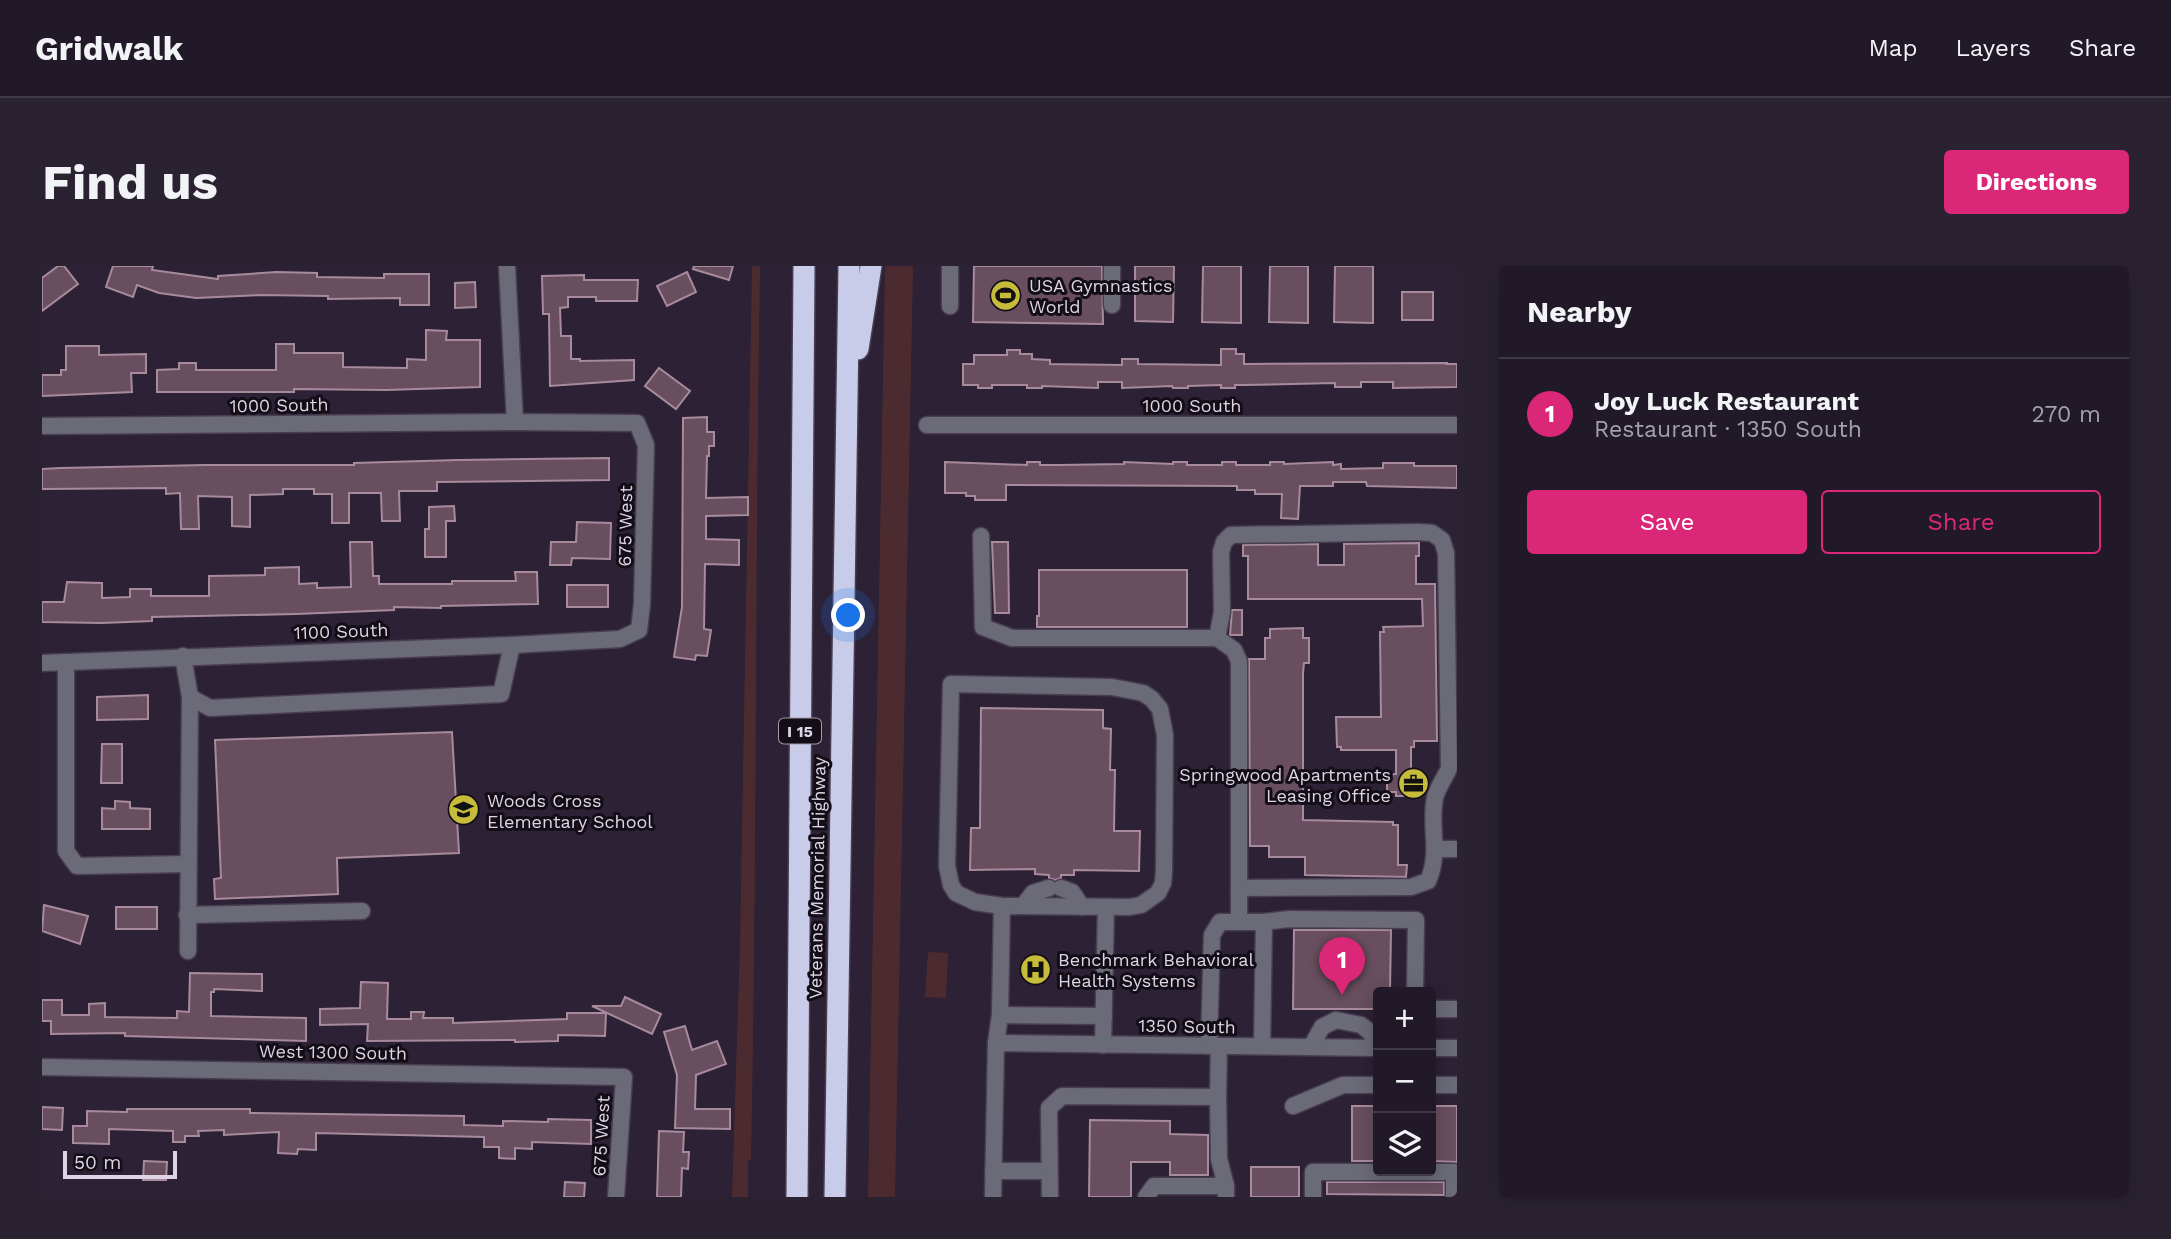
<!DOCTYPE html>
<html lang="en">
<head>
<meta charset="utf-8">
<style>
	:root { --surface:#221928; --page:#2a2230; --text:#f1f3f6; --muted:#a2a0a8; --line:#3f3845; --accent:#db2777 }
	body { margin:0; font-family:"Work Sans",sans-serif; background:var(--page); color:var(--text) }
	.controls { position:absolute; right:21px; bottom:21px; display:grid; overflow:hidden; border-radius:7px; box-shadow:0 4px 18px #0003 }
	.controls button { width:63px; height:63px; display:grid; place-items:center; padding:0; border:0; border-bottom:2px solid var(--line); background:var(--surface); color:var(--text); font:35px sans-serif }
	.scale { position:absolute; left:21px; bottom:18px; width:114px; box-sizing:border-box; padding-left:7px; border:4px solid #ddd5e3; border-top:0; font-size:19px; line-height:24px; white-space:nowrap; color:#ddd5e3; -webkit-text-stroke:5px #120d16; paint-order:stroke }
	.you { position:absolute; left:807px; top:350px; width:24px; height:24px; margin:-18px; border:5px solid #fff; border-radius:50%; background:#1a73e8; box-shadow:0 0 0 10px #1a73e833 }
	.badge { display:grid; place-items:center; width:46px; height:46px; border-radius:50%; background:var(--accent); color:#fff; font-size:23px; font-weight:700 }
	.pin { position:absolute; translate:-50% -58px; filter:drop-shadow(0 2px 4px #0008) }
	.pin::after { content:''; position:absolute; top:37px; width:24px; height:21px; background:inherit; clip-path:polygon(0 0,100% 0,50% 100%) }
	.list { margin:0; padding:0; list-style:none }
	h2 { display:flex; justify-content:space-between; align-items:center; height:91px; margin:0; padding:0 28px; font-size:30px }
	h2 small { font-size:23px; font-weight:400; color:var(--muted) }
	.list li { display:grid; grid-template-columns:46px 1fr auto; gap:21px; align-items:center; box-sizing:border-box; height:112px; padding:0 28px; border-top:2px solid var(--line) }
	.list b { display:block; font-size:26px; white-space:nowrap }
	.list p { margin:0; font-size:23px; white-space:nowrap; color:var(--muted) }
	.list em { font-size:23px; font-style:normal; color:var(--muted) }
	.actions { display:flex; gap:14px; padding:21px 28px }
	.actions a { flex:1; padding:16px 0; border:2px solid var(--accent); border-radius:7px; text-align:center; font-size:24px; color:var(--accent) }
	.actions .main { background:var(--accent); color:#fff }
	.icon { flex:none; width:38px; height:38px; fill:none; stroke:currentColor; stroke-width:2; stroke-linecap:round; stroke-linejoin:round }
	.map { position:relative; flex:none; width:1415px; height:931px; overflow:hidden; border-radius:7px }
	header { display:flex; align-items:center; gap:42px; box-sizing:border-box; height:98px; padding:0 35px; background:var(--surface); border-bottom:2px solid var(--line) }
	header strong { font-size:33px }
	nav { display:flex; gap:38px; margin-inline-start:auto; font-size:24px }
	.intro { display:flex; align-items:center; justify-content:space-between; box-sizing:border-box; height:168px; padding:0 42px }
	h1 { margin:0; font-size:49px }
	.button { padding:18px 32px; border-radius:7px; background:var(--accent); color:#fff; font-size:24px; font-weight:700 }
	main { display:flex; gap:42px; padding:0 42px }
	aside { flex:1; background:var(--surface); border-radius:7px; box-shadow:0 4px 18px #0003 }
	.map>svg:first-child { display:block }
</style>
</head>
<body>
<header>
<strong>Gridwalk</strong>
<nav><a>Map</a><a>Layers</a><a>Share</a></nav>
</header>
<div class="intro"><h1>Find us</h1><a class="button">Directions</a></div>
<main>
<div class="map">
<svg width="1415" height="931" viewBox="0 0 1415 931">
	<rect width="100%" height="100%" fill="#2d2135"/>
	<g fill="#4b2b2f">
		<path d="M710,0H718C713,298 715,596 709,894L706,895V931H690L698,679Z"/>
		<path d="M843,0H871L853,931H826Z"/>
		<path d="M886,686L906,687L904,732L883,731Z"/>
	</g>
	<g fill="#684e5e" stroke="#a78b9c" stroke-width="2">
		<path d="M16,0H22L36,18L0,45V12Z"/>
		<path d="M71,0H111L110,4L176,13V10L234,6L275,7V11L342,12V8H387V39H358V32L286,33V30L220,29L154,32L117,27L95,19L91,31L64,21Z"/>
		<path d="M652,0H691L687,14L651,3Z"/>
		<path d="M932,0H1060L1061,58L931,56Z"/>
		<path d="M1093,0H1132L1131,56L1093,55Z"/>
		<path d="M1161,0H1199V57L1160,56Z"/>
		<path d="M1228,0H1266V57L1227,56Z"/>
		<path d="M1293,0H1331V57L1292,56Z"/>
		<path d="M645,6L654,26L625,40L615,20Z"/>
		<path d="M542,9V14H596L595,35H554V31H526V41L518,42L519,70H529V93H538V95L592,94V114L508,120L507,48H501L500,10Z"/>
		<path d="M433,16L434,41L413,42V17Z"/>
		<rect x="1360" y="26" width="31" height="28"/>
		<path d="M384,64L405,65L404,74H438V121L344,124L252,123V126H115V104L137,103V97H154V104H234V78H252V87H301V101L365,102V93L384,94Z"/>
		<path d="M24,80H57V89L104,88V107H89L90,126L0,130V109H19V104H24Z"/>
		<path d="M1179,83H1194V88H1202V98L1405,97V98H1415V121L1351,122V116H1319V121H1293V117L1202,119H1193V122H1179V119L1146,120V122H1131L1130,120L1080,122V116H1056V122L1000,120V122H985V119H950V122H936V119H921V98H932V89H965V84H978V88H990V93L1008,94V98L1080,99V93H1096V98L1179,99Z"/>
		<path d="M617,102L648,125L634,143L603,120Z"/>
		<path d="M665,151V166H672V180H667V190H665L664,232L706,231V249L664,250V273L697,274V299L663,298L662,363L669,364L665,390L654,389L653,394L632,391L640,341L641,152Z"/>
		<path d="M567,192V214L395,216V225H357L358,255H340L339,227H307V257H290V228H272V223H241V228L208,229V261L190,260V231L156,230L157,263H139L138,227L124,228V222L0,223V203L18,202L163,199H312V197L416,194Z"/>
		<path d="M903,196L985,199V196H998V199H1018L1082,198V196L1131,198V196H1145V199H1180V196H1194V199H1228V196H1242V198L1291,196V199L1299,198V203L1341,202V197H1372V200H1415V222L1325,220L1324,216H1291V220H1258L1256,253L1239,252L1240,228H1213V224H1195V220L964,219V234H933V230H924V227H903Z"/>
		<path d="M412,240L413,255H404V291H383V263H387V241Z"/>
		<path d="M535,256L569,257L568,293L530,292L529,299H508L509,276H534Z"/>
		<path d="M308,276H330L331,310H337V318H410V315H474L473,306H495L496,338L399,340V342L352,341V344L254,348L110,351V355L60,357L0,356V336H22L25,316L60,317V332L88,331V323H109V330H167V310L223,309V302L257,301V318L275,317V322L309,321Z"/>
		<path d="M950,276H966L967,347H953Z"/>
		<path d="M1377,277V290H1374V318H1393L1395,475H1372V481H1369V508L1381,507V526H1369V530H1354V526H1345V508H1354V484H1299V481H1295L1294,451H1339L1338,366H1342L1341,361L1381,360L1380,333H1206V290H1201V279L1276,278V299H1302V278Z"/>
		<path d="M997,304H1145V361H995V350H997Z"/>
		<rect x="525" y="319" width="41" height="22"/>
		<path d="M1190,344H1200V369H1188Z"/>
		<path d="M1261,362V372H1267V397H1262L1261,407V554L1351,556V559H1356V599H1365L1364,611L1263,609V591H1227V580H1208L1207,393H1223V372H1228V363Z"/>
		<path d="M106,429V453L55,454V431Z"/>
		<path d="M939,442L1061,444V462L1069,463L1068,504H1073L1072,565H1098L1097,605L1032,604V609H1019V612L1013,614L1007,612V609L993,608V603L928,604L929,562H938Z"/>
		<path d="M410,466L417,587L295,592L296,628L173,633L172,613L179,612L173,474Z"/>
		<path d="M60,478H80V517H59Z"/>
		<path d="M73,535L88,536V542L108,543V563H60V542L73,543Z"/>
		<path d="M2,639L46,650L38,678L0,665Z"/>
		<rect x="74" y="641" width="41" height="22"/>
		<path d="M1252,664H1349L1348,726H1336V743H1251Z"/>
		<path d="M148,707L220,708V725L172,723V726H169V750L264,752V775L83,770V767L9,768V755H0V734H20V749H47V738L63,737V751L135,752V745L147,746Z"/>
		<path d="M319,716L346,717L345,753H369V746H382L381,752H411V757L525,753V747H564L563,770L516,769V775L473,776V774L325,775L326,758L278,759V743L318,742Z"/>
		<path d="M583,731L619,748L610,768L550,740H579Z"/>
		<path d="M643,760L650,784L675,775L684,798L654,809L653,843H688V863L633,862L635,809L622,766Z"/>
		<rect x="1310" y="840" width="26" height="55"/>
		<path d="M1389,840H1415V896L1389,895Z"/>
		<path d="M0,841L21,842L20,864L0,863Z"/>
		<path d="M85,843H208V847L422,850V859L461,860V855L506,856V853L549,854V878L490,876V883L473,882V893L457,892V881H442V871L274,867V884L256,883L255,888L236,887L237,866L182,869V864L156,865L157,870H143V876H131V865L67,863V878L31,877V860H45V845L85,846Z"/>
		<path d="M1048,854L1128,855V868L1166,869V909H1128V896H1089V931H1047Z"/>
		<path d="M617,865L642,866L641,886H647L646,903L640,902L639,931H615Z"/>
		<path d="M102,895L125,896L124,914H101Z"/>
		<rect x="1209" y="901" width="48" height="30"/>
		<path d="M523,916L543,917L542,931H522Z"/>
		<path d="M1285,916H1402V929L1285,928Z"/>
	</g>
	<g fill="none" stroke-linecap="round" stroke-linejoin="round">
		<defs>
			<g id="minor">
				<path d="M465,0L473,156"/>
				<path d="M1070,0V39"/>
				<path d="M908,40V0"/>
				<path d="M885,159H1415"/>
				<path d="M0,160L473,156L595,157L604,179L600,338L597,364L578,373L470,379L0,397"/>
				<path d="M939,270L941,361L970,372H1175L1192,384L1197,395V622L1369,621L1386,615C1399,586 1387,559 1393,532C1395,522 1403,512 1407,502L1404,287L1400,274L1390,267L1377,266L1189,269L1182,276L1179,286L1180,346L1175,372"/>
				<path d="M141,390L148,431L146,685"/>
				<path d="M24,396V585L35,600L146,598"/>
				<path d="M909,418L1070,421L1101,427L1110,433L1118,443L1123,469L1122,606L1121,617L1116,627L1099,639L1088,641L960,640L933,636L914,627L909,619L905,600Z"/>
				<path d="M148,431L168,442L459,428L470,379"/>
				<path d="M1393,583H1415"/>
				<path d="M1019,622L1030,626L1040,641"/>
				<path d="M1197,622V655"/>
				<path d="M981,640L991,627L1007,622"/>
				<path d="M145,649L320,645"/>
				<path d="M1222,656L1247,653L1374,654L1373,726"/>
				<path d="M1389,743H1415"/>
				<path d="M958,749L1062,750"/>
				<path d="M954,777L1336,782"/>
				<path d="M1061,779L1064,641"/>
				<path d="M1167,780L1170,669L1178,656H1222L1220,780"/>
				<path d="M1269,781L1280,761L1294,754L1319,759L1328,766L1336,781"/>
				<path d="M1389,782H1415"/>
				<path d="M0,801L582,811L574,931"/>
				<path d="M1389,819H1415"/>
				<path d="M1176,831L1177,893L1184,920V931"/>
				<path d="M1251,840L1301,819H1336"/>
				<path d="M951,905H1007"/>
				<path d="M951,931L954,777L958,749L960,640"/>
				<path d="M1008,931L1007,842L1020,830L1176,831L1177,780"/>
				<path d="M1104,931L1112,920H1184"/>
				<path d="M1271,931V906H1412V931"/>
			</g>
			<g id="highway">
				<path d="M816,83L829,0"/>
				<path d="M755,931L762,0"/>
				<path d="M793,931L807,0"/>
			</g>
		</defs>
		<use href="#minor" stroke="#493e51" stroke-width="19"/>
		<use href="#highway" stroke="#493e51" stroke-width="24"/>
		<use href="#minor" stroke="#6a6b77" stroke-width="16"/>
		<use href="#highway" stroke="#c8cce9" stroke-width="21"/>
	</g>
	<defs>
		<symbol id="stadium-disc" viewBox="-11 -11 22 22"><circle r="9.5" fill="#c7bb3c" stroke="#120d16"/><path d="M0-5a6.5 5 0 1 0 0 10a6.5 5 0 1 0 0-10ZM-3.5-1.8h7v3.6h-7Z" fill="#111"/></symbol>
		<symbol id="office-disc" viewBox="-11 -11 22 22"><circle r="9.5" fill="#c7bb3c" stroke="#120d16"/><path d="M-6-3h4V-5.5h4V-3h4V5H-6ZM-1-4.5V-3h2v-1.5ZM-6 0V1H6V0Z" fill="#111"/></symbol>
		<symbol id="school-disc" viewBox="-11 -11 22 22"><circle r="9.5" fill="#c7bb3c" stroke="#120d16"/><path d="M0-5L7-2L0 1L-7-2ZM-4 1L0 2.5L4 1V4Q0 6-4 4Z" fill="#111"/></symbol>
		<symbol id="hospital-disc" viewBox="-11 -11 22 22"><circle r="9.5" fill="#c7bb3c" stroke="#120d16"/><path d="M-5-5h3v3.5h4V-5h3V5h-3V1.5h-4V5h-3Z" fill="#111"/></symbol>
	</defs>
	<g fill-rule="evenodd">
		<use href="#stadium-disc" x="946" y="12" width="35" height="35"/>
		<use href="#office-disc" x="1354" y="500" width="35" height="35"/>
		<use href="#school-disc" x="404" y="526" width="35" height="35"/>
		<use href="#hospital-disc" x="976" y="686" width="35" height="35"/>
	</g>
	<g text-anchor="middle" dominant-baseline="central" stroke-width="6" stroke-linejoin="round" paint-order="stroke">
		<rect fill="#120d16" stroke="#a099a6" stroke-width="2" x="737" y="452.5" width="42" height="25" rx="5"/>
		<g font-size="16" font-weight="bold" fill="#ddd5e3">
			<text x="758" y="465">I 15</text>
		</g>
		<g font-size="18" fill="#ddd5e3" stroke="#120d16" text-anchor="start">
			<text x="987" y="19">USA Gymnastics<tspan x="987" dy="21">World</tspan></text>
			<text x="1349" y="508" text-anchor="end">Springwood Apartments<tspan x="1349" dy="21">Leasing Office</tspan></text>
			<text x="445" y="534">Woods Cross<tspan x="445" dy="21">Elementary School</tspan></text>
			<text x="1016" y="693">Benchmark Behavioral<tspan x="1016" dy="21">Health Systems</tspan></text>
		</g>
		<g font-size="18" fill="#ddd5e3" stroke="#120d16">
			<text transform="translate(237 139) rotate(-1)">1000 South</text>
			<text x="1150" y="139">1000 South</text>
			<text transform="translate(583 260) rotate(-89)">675 West</text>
			<text transform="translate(299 365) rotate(-2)">1100 South</text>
			<text transform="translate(775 612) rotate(-89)">Veterans Memorial Highway</text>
			<text transform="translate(1145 760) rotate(1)">1350 South</text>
			<text transform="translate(291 786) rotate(1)">West 1300 South</text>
			<text transform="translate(559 870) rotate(-87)">675 West</text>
		</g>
	</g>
</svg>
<div class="controls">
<button>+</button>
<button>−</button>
<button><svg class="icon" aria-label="layers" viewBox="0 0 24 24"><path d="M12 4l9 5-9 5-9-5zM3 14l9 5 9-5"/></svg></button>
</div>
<div class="scale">50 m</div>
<div class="you"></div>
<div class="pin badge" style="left:1300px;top:729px">1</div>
</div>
<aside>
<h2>Nearby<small></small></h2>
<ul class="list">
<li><span class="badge">1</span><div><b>Joy Luck Restaurant</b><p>Restaurant · 1350 South</p></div><em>270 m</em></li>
</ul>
<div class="actions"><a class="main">Save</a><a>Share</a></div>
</aside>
</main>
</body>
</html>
